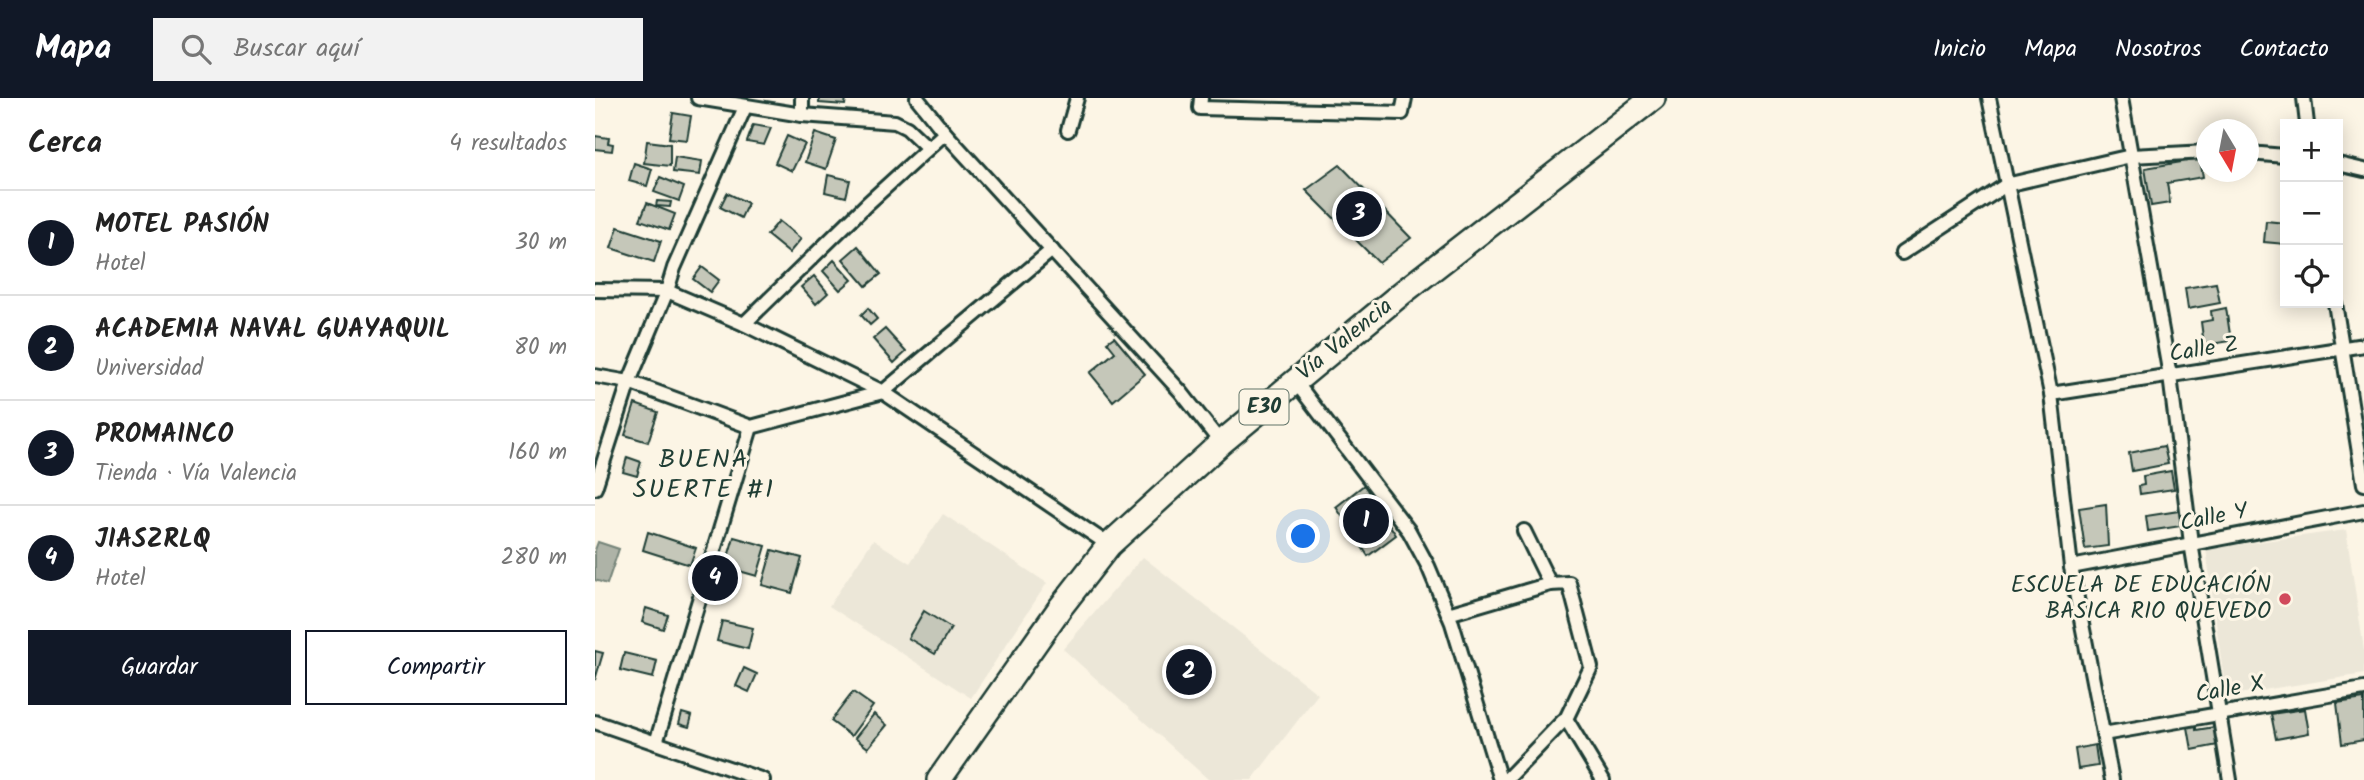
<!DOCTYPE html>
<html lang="es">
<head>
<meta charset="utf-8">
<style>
	:root { --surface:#fff; --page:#f2f2f2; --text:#222; --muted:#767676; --line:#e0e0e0; --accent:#111827 }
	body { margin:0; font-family:Kalam,sans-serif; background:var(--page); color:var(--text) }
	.controls { position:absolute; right:21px; top:21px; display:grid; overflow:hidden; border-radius:0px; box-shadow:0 4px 18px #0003 }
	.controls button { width:63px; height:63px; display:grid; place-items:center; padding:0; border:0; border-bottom:2px solid var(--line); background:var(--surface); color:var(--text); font:35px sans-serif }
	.compass { position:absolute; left:1601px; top:21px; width:63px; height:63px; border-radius:50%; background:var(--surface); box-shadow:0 4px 18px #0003; rotate:170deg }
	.you { position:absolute; left:709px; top:439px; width:24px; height:24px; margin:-18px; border:5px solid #fff; border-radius:50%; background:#1a73e8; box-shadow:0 0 0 10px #1a73e833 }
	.badge { display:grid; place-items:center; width:46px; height:46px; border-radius:50%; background:var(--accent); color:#fff; font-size:23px; font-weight:700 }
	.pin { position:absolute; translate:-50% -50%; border:4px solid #fff; box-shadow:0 2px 7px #0006 }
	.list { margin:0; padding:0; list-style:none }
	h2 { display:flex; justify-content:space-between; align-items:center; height:91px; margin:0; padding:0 28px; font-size:30px }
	h2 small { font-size:23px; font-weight:400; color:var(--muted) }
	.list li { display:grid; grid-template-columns:46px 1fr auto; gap:21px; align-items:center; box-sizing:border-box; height:105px; padding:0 28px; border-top:2px solid var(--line) }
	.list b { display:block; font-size:26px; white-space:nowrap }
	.list p { margin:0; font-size:23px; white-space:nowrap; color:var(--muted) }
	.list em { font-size:23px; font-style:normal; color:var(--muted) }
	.actions { display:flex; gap:14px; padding:21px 28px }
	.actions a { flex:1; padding:16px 0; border:2px solid var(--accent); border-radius:0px; text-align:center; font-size:24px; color:var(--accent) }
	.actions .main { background:var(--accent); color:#fff }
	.icon { flex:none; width:38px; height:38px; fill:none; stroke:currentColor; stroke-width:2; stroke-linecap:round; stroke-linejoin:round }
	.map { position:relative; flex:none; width:1769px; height:682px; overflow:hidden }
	header { display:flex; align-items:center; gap:42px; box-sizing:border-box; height:98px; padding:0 35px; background:var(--accent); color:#fff }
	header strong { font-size:33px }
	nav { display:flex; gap:38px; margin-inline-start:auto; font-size:24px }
	.search { width:490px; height:63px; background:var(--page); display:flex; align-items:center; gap:18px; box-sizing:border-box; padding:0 24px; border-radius:0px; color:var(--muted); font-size:26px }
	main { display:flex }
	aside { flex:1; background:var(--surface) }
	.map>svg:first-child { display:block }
</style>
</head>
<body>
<header>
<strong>Mapa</strong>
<div class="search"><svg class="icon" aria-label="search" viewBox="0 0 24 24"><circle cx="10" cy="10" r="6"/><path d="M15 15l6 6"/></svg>Buscar aquí</div>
<nav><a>Inicio</a><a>Mapa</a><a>Nosotros</a><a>Contacto</a></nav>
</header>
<main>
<aside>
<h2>Cerca<small>4 resultados</small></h2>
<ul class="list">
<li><span class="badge">1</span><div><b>MOTEL PASIÓN</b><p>Hotel</p></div><em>30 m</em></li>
<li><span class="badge">2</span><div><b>ACADEMIA NAVAL GUAYAQUIL</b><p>Universidad</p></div><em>80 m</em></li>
<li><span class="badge">3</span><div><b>PROMAINCO</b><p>Tienda · Vía Valencia</p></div><em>160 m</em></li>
<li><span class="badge">4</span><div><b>JIASZRLQ</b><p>Hotel</p></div><em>280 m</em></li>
</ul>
<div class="actions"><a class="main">Guardar</a><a>Compartir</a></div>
</aside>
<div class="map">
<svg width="1769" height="682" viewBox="0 0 1769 682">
	<rect width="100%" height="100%" fill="#fcf5e5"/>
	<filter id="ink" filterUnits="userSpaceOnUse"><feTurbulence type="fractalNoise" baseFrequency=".0143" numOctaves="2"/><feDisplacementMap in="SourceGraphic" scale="14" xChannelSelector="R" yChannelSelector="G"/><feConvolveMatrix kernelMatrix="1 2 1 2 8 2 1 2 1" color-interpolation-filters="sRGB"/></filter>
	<g filter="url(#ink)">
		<g fill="#ece7d8">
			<path d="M348,416L452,485L376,600L234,508L278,442L315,465Z"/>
			<path d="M1751,432L1769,552V576L1631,598L1611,451Z"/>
			<path d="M548,459L723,596L657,682H614L468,551Z"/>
		</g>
		<path fill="#aeb3a7" stroke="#758479" stroke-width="2" d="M3,444L24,451L12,486L0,482V452Z"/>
		<g fill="#c5c7b9" stroke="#1f3d34" stroke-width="2">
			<path d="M224,0H251L250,7L224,5Z"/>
			<path d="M78,15L96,18L92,42L74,40Z"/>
			<path d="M158,27L176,30L169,47L152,44Z"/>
			<path d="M220,35L241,42L231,71L210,64Z"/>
			<path d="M0,38L14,40L13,45L18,46L17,53L0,51Z"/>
			<path d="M192,38L210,46L197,73L180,65Z"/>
			<path d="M52,43L75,46V68L49,65Z"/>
			<path d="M80,59L107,63L105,77L78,74Z"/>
			<path d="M1605,61L1608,79L1572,85L1575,105L1556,108L1550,70Z"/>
			<path d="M39,65L57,71L52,88L34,83Z"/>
			<path d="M745,67L816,140L784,165L711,92Z"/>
			<path d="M233,77L255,82L251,99L230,94Z"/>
			<path d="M65,79L89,89L84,103L59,94Z"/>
			<path d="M132,95L153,105L146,120L125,109Z"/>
			<path d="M62,103L76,104L75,109L61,108Z"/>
			<path d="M52,105L80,116L74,132L45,122Z"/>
			<path d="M184,123L206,141L194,155L172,137Z"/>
			<path d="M1671,123L1690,125V146L1669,144Z"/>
			<path d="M23,129L66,143L59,164L16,150Z"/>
			<path d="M263,148L286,176L271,188L248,161Z"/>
			<path d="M239,162L257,182L245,192L228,173Z"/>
			<path d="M107,169L124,182L115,194L98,181Z"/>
			<path d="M219,178L233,195L221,206L206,189Z"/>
			<path d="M1621,185L1625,205L1593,211L1590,190Z"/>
			<path d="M273,210L282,221L275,227L266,217Z"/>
			<path d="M1631,210L1636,243L1609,247L1606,224L1617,222L1616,213Z"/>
			<path d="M290,231L311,254L299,265L278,241Z"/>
			<path d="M519,239L550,276L518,303L495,275L520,254L512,244Z"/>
			<path d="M40,306L63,314L53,344L30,337Z"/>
			<path d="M1569,348L1573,366L1537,373L1534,355Z"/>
			<path d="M32,359L46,364L42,378L28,374Z"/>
			<path d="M1576,373L1579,391L1545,396L1544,388L1549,387L1548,378Z"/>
			<path d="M769,387L801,437L773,458L741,409Z"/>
			<path d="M1511,406L1513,448L1490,451L1484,410Z"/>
			<path d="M1584,413L1586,428L1553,433L1551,418Z"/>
			<path d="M53,434L101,450L95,467L48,452Z"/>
			<path d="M139,439L171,448L162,478L130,469Z"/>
			<path d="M177,452L207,460L197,495L167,487Z"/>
			<path d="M51,510L73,517L68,531L47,524Z"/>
			<path d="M329,513L356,530L340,556L313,540Z"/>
			<path d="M127,523L158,530L153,551L122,543Z"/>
			<path d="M0,553L8,555L0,582Z"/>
			<path d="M29,555L62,563L58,580L25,572Z"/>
			<path d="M149,570L162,576L154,594L141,588Z"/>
			<path d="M258,594L278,608L256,638L236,623Z"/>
			<path d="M1769,601V642L1747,646L1742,605Z"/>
			<path d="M1710,611L1714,635L1681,641L1676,616Z"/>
			<path d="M87,615L97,618L94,629L84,626Z"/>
			<path d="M279,616L292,627L273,650L260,640Z"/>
			<path d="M1601,628V632L1620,629L1623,647L1597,652L1593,629Z"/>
			<path d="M1500,647L1503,668L1483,671L1480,651Z"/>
		</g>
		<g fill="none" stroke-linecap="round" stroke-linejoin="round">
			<defs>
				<g id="street">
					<path d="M103,0L207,17L300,24L312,30L333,50"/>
					<path d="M322,0L350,35L586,294L626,345"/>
					<path d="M606,0L605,10L807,15L810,0"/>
					<path d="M1394,0L1456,296L1476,469L1517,682"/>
					<path d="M1526,0L1575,278L1596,445L1635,682"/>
					<path d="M1709,0L1712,26"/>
					<path d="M207,17V0"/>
					<path d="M473,32L482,0"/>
					<path d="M1654,55L1690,58"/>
					<path d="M1743,66L1769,72"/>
					<path d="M457,152L288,294L514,447"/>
					<path d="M1307,155L1411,87L1536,58L1612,54"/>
					<path d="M0,192L72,193L149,226L288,294"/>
					<path d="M1740,205L1769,386"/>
					<path d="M149,226L272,106L350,35"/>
					<path d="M0,278L34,284L156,329L288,294"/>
					<path d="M700,283L814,433L833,468L857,525L905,682"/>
					<path d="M1456,296L1769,247"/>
					<path d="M0,390L34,284L72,193L79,170L150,9"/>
					<path d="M929,433L955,486L974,485L996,569L970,623"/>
					<path d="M1476,469L1769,413"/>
					<path d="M853,516L955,486"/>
					<path d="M0,624L168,682"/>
					<path d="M1508,636L1769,591"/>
					<path d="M61,645L156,329"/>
					<path d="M911,682L968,623L973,624L1008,682"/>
				</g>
				<path id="highway" d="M344,682L465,510L514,447L626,345L807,195L1058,0"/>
			</defs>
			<use href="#street" stroke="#1f3d34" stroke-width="18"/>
			<use href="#highway" stroke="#1f3d34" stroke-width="28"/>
			<use href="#street" stroke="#fcf5e5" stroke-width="12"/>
			<use href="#highway" stroke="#fcf5e5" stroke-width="23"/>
		</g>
	</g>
	<circle fill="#d1495b" stroke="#fcf5e5" stroke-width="2.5" cx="1690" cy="501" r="7"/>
	<g text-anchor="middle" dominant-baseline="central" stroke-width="6" stroke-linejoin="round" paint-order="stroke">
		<rect fill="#fcf5e5" stroke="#617469" stroke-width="2" x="644.5" y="291.5" width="49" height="35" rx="5"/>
		<g font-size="21" font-weight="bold" fill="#1f3d34">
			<text x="669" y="309">E30</text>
		</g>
		<g font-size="23" fill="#1f3d34" stroke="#fcf5e5">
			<text transform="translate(750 242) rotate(-39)">Vía Valencia</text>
			<text transform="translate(1609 252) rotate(-9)">Calle Z</text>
			<text transform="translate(1619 420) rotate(-11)">Calle Y</text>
			<text transform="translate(1635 592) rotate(-10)">Calle X</text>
		</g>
		<g font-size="23" fill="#1f3d34" stroke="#fcf5e5" text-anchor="end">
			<text x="1676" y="488">ESCUELA DE EDUCACIÓN<tspan x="1676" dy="26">BASICA RIO QUEVEDO</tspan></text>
		</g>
		<g font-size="26" letter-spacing="2" fill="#1f3d34" stroke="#fcf5e5">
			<text x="109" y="362">BUENA<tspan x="109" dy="30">SUERTE #1</tspan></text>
		</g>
	</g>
</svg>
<div class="controls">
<button>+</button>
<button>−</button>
<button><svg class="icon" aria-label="locate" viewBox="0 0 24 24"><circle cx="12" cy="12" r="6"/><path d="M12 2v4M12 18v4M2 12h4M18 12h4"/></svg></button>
</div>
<svg class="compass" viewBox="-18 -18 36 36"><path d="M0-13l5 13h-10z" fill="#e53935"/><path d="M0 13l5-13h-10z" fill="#767676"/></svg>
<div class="you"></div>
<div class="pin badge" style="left:771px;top:423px">1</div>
<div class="pin badge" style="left:594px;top:574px">2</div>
<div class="pin badge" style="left:764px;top:116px">3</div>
<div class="pin badge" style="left:120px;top:480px">4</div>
</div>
</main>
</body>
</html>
